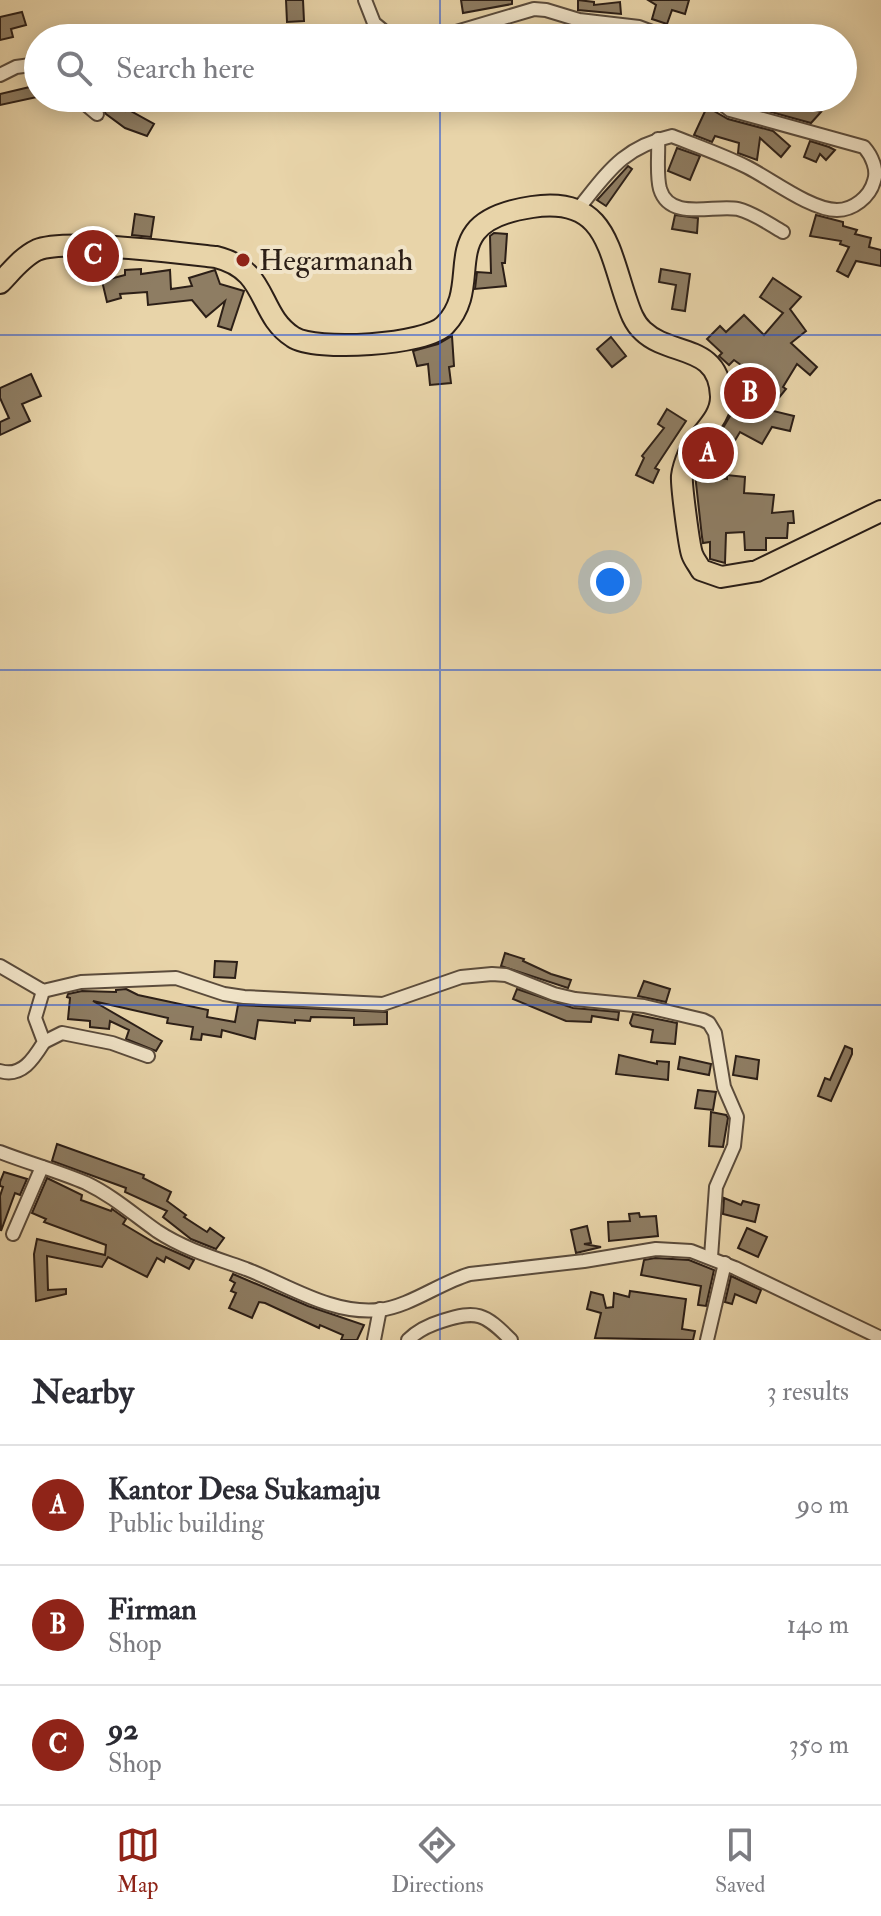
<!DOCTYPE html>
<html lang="en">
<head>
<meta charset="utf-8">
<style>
	:root { --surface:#fff; --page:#f7f7f7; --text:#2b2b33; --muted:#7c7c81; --line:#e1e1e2; --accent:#8f2418 }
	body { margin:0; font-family:"IM FELL Double Pica",serif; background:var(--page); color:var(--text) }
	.you { position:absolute; left:610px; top:582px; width:28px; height:28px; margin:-20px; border:6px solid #fff; border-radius:50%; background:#1a73e8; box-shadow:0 0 0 12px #1a73e833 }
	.badge { display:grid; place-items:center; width:52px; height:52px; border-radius:50%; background:var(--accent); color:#fff; font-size:26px; font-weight:700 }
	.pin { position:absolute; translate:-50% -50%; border:4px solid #fff; box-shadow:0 2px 8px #0006 }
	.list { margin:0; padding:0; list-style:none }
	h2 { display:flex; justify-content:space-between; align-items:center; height:104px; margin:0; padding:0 32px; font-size:34px }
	h2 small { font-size:26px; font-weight:400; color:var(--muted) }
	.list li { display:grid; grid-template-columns:52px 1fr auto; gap:24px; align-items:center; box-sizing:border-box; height:120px; padding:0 32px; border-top:2px solid var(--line) }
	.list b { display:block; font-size:30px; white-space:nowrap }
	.list p { margin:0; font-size:26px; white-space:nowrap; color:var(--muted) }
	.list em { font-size:26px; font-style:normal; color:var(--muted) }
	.icon { flex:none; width:44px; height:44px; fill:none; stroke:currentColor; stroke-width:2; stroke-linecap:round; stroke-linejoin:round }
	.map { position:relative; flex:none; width:881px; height:1340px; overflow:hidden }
	.search { position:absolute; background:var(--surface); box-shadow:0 4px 20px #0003; left:24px; right:24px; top:24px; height:88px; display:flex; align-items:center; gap:20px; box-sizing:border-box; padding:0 28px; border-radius:44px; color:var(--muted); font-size:30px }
	.sheet { height:464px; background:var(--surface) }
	nav { display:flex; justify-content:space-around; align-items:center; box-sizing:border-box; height:112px; border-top:2px solid var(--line); background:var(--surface); font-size:22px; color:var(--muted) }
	nav a { display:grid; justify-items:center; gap:4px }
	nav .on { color:var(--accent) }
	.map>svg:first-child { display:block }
</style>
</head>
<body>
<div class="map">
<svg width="881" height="1340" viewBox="0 0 881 1340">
	<rect width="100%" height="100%" fill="#e8d4a9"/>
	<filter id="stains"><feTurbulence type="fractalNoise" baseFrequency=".0025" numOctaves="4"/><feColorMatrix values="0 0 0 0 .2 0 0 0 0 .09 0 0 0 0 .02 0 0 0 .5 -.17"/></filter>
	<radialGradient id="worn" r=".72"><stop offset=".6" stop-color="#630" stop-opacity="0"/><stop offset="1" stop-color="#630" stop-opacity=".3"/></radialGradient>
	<g fill="#8e7d63" stroke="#2c1f17" stroke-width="2">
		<path d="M286,0H303L304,21L287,22Z"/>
		<path d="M461,0H512V4L463,13Z"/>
		<path d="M578,0L594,2V5L620,2L621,14L578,10Z"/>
		<path d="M648,0H689L685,14L672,10L667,24L652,19L656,5Z"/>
		<path d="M22,12L26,25L11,29L13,37L0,40V17Z"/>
		<path d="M34,86L37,97L0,105V94Z"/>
		<path d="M104,98H108L125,111L127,109L154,124L147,136L125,128L106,114L99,104Z"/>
		<path d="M752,98H771L821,112L811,123L749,106Z"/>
		<path d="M707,107L728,119L773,131L790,146L781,157L760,138L757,160L738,153L739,143L715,136L712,142L694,135Z"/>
		<path d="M810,141L829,147L835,150L826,160L820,154L816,162L804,157Z"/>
		<path d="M677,148L700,156L690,180L668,171Z"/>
		<path d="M628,166L632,169L606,206L597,200Z"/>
		<path d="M135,214L154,217L151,237L132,235Z"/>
		<path d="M675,215L698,218L697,233L672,229Z"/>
		<path d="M816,215L843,222V226L857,230L855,234L871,238L869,247L881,250V266L856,261L848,277L837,271L849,247L840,244L841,241L810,236Z"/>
		<path d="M494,233L507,234L505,263H502L506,286L475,289L477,272L491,273L490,236Z"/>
		<path d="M141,269V274L170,270L171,289L192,286L189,278L215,270L220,284L244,291L231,330L218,326L225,301L206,317L192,300L148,305L147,292L120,294L121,298L107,302L102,281L125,275V270Z"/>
		<path d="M661,269L690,274L685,311L672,309L676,285L659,282Z"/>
		<path d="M773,278L801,297L790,309L806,331L791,343L817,367L810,375L797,364L783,387L786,389L769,410L794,416L790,431L772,427L762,444L740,432L734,442L720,433L730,416L736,398L752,379L749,376L752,373L734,360L729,365L719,356L722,353L707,339L720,326L726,332L744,315L764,335L783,313L760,297Z"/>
		<path d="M452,336L454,366L449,367L451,383L430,385L428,364L417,366L413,351L438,344Z"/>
		<path d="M611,337L626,356L612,367L597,349Z"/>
		<path d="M31,374L41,396L22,404L30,421L0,435V422L9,418L0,398V388Z"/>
		<path d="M667,409L686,421L655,468L659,470L653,483L636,475L644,458L642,456L664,428L658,424Z"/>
		<path d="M695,474L727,479V475L745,477L744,493L774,495L772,513L793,511L794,523H788L787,538H766V550H745L744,532L726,533L725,563L710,559V542L703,543L702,537Z"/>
		<path d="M505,953L524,959L523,961L551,974L571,980L568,988L501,966Z"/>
		<path d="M215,961L237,962L235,978L214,977Z"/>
		<path d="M644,981L670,989L666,1002L638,996Z"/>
		<path d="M126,989L138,995L208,1010L207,1017L235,1022L238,1005L387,1012V1024L354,1025V1018L311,1017L310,1021L295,1020V1023L258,1020L255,1039L222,1030L221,1037L202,1034L201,1040L191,1039L193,1027L167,1023L168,1018L93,1001L162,1041L156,1051L126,1039L129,1030L110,1021L109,1029L90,1027V1021L68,1019L70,998L67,997L68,994L82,991L116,992V990Z"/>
		<path d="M517,989L573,1008L619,1012L618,1020L592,1016L591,1022L566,1021L513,999Z"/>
		<path d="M633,1014L677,1023L675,1044L651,1042L653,1030L632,1026L630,1023Z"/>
		<path d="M845,1046L852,1049V1054L831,1101L818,1096L825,1078L830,1080Z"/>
		<path d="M619,1055L657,1064V1061L669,1062L668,1080L616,1074Z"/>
		<path d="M736,1056L759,1060L757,1079L733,1075Z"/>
		<path d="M680,1057L711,1064L709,1075L678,1069Z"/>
		<path d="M698,1090L716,1092L713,1110L695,1108Z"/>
		<path d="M711,1112L726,1115L728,1118L723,1147L709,1146Z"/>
		<path d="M57,1144L144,1175L143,1178L171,1192L167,1201L186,1215L184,1217L207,1232L210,1228L224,1238L216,1249L191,1239L163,1217L167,1211L125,1192L126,1188L52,1161Z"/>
		<path d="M4,1172L27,1179L20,1195L15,1193L1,1231L0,1196L3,1187L0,1186V1182Z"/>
		<path d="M47,1178L82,1195L81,1200L111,1211L112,1209L126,1219L123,1224L155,1243L194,1260L189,1269L166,1257L164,1262L157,1258L147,1277L108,1257L102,1267L47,1256L48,1290L66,1289V1294L36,1301L34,1254L37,1239L105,1255L106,1245L44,1222L46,1219L32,1213Z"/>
		<path d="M724,1198L741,1205L743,1201L759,1205L755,1222L723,1214Z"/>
		<path d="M639,1213L640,1217L656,1216L658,1236L609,1241L608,1222L630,1221L629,1214Z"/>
		<path d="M587,1226L591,1243L584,1244L601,1247L576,1253L571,1230Z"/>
		<path d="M747,1228L767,1237L758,1257L738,1248Z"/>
		<path d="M655,1258L689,1260L714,1270L706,1306L698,1305L701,1286L641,1275L644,1260Z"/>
		<path d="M233,1274L308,1306L364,1325L357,1340H341L343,1335L320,1325L319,1328L265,1303L259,1302L252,1318L229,1308L236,1293L231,1291L235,1283L230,1280Z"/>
		<path d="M731,1276L761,1290L756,1303L735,1294L732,1304L725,1302Z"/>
		<path d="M630,1291L686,1299L682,1329L695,1331L693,1340L595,1338L601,1313L587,1309L591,1292L603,1295L606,1308L613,1307L614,1293L629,1297Z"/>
	</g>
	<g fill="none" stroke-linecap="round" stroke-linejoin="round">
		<defs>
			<g id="street">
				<path d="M365,0L374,23L392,38"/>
				<path d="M436,38L534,9L546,10L579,20L639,27L668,38"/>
				<path d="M0,75L16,67L38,64"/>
				<path d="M78,98L97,114"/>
				<path d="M658,139C659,154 656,174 660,189C670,222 715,204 738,209C754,213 769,224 783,232"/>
				<path d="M578,209C608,172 623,147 672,136C697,146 723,155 747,167C771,179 811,210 837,210C853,210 870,197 874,181C878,170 872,156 864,147L730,110L715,98"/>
				<path d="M0,966L43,991L81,982L176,978L224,994L244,997L383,1004L461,977L492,974L506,975L554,994L575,999L644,1006L703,1020L709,1023L715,1033L724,1087L737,1117L734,1146L716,1187L711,1257"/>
				<path d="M44,1042L62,1033L112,1043L148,1056"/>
				<path d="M0,1071C22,1078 34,1058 44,1042L35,1018L43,991"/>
				<path d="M0,1152C28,1163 58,1171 86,1183C113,1196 133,1214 157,1231C184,1249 215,1258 246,1269C288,1285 332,1315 379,1310C411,1306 439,1283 470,1274L584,1261L656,1249L691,1251L735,1268L881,1338"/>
				<path d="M13,1234L42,1167"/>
				<path d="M374,1340L380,1309"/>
				<path d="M408,1340C418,1330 429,1325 442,1321C477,1310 484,1313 511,1340"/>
				<path d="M707,1340L725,1263"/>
			</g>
			<path id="primary" d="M0,283C11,272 22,257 37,250C65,238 181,253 216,257C269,270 257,314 293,337C315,352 427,345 445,325C487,282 430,222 532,207C604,196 608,246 626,299C630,311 634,323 643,331C670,357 719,343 721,396C722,419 699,434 689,453C686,460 683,468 682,476C681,484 689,545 692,554C694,560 698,564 701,570L721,577L757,571L881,511"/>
		</defs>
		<use href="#street" stroke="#5b4c3c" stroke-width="16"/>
		<use href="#primary" stroke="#2c1f17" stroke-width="24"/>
		<use href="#street" stroke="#f0e3c7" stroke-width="12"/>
		<use href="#primary" stroke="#e8d4a9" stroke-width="20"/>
	</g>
	<path fill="none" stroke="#1d4ed8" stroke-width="2" stroke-opacity="0.55" d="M440,0V38M440,98V1340M0,335H881M0,670H881M0,1005H881"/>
	<circle fill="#8f2418" stroke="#f0e3c7" stroke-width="3" cx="243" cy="260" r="8"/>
	<g text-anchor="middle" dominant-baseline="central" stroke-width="8" stroke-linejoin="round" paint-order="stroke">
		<g font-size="30" fill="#2c1f17" stroke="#f0e3c7" text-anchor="start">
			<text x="259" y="260">Hegarmanah</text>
		</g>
	</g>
	<rect width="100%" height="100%" filter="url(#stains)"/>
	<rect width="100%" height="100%" fill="url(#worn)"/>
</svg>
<div class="you"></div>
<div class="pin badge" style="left:708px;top:453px">A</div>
<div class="pin badge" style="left:750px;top:393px">B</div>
<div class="pin badge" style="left:93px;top:256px">C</div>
<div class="search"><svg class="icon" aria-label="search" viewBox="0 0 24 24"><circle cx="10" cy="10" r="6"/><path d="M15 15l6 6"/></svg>Search here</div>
</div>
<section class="sheet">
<h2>Nearby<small>3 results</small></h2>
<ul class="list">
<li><span class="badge">A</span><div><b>Kantor Desa Sukamaju</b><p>Public building</p></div><em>90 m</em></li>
<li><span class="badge">B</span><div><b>Firman</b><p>Shop</p></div><em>140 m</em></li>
<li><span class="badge">C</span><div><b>92</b><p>Shop</p></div><em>350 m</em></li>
</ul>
</section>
<nav>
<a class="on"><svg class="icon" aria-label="map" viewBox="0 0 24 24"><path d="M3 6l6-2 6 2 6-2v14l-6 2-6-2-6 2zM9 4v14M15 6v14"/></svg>Map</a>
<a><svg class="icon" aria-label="directions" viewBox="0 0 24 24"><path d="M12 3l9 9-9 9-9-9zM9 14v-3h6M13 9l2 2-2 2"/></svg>Directions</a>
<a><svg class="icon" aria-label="saved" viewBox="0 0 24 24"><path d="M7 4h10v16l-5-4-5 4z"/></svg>Saved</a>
</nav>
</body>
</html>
